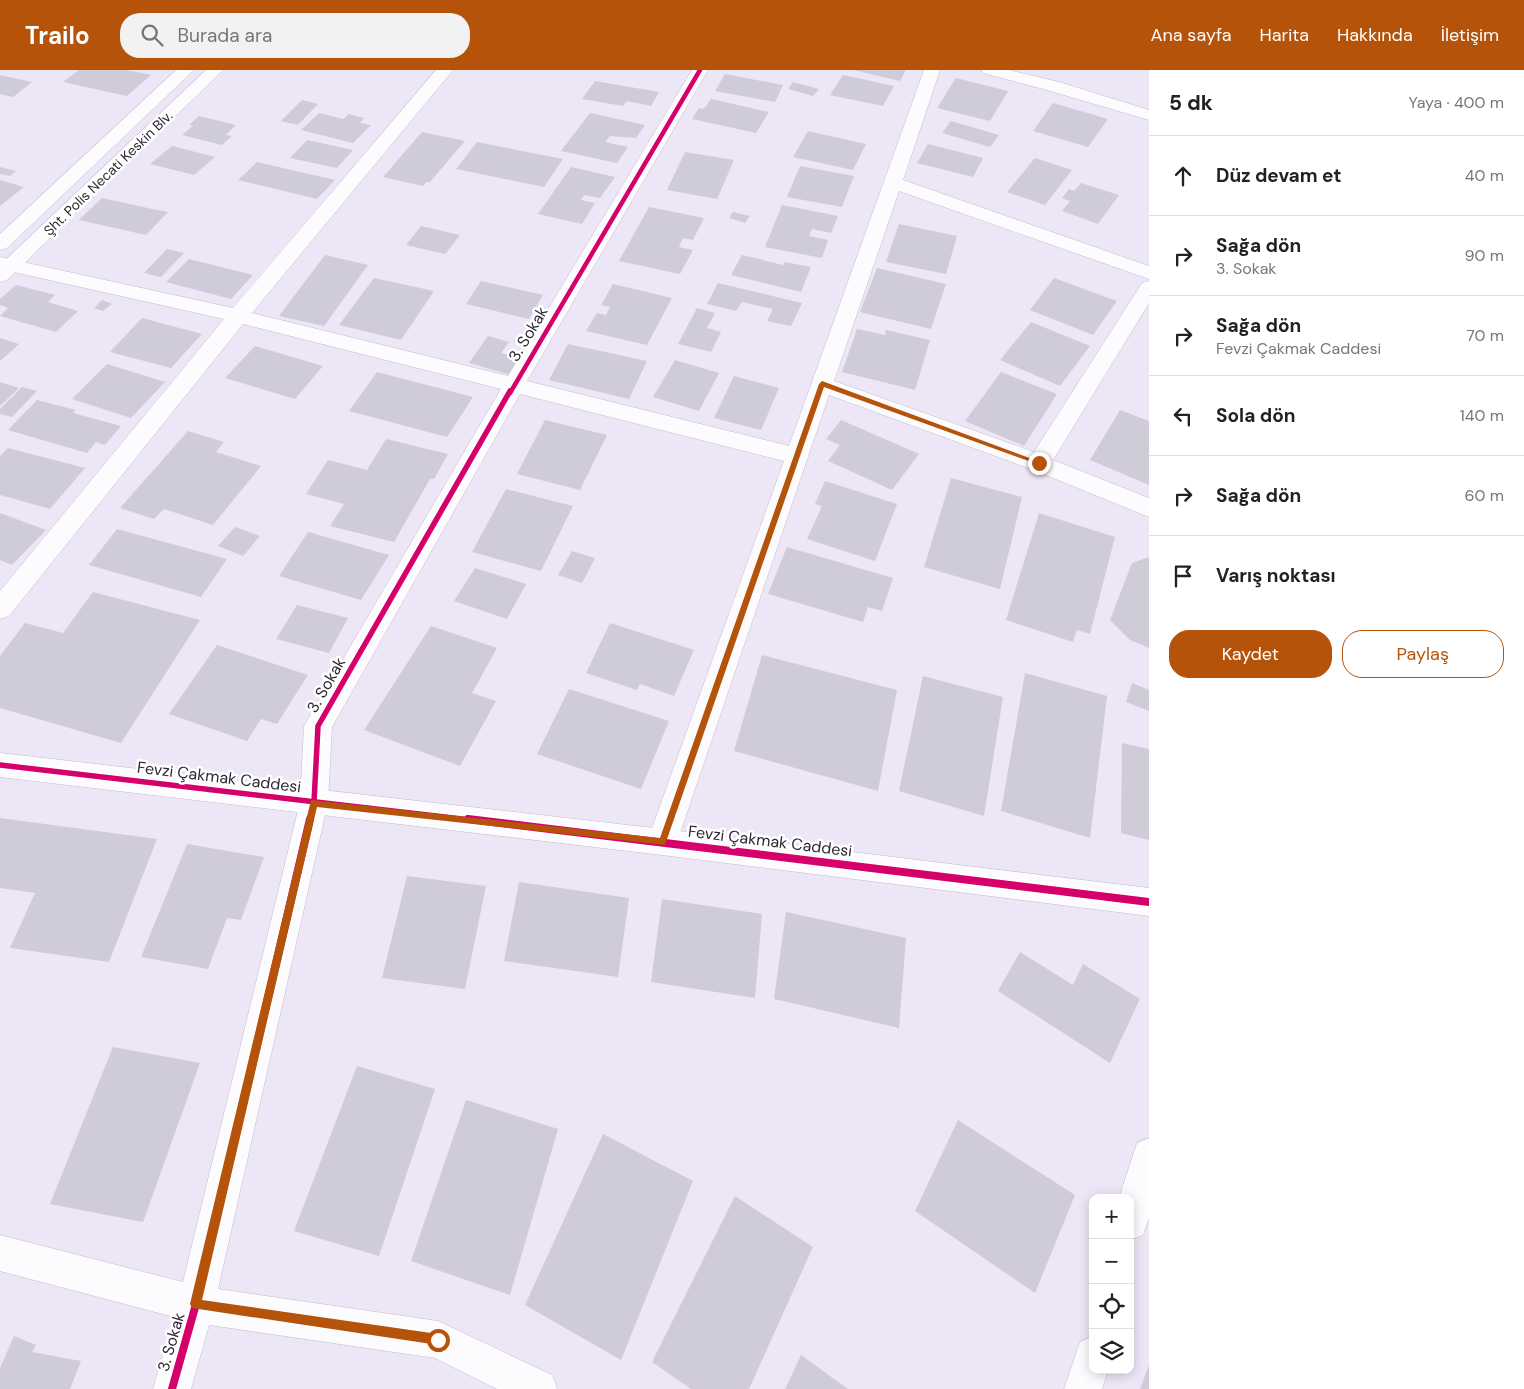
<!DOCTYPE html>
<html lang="tr">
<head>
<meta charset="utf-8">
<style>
	:root { --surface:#fff; --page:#f2f2f2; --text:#222; --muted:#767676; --line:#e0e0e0; --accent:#b45309 }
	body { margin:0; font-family:"DM Sans",sans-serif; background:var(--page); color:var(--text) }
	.controls { position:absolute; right:15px; bottom:15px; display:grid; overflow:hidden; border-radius:10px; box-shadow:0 2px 12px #0003 }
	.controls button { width:45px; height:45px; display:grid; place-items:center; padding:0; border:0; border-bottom:1px solid var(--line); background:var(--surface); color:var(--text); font:25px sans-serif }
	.stop { position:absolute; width:15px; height:15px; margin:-11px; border:4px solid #b45309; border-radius:50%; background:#fff }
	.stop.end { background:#b45309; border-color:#fff; box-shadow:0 1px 5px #0008 }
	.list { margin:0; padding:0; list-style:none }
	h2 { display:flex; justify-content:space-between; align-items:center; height:65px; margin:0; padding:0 20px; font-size:21px }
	h2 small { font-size:16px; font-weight:400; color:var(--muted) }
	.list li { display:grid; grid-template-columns:32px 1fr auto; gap:15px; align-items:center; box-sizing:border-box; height:80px; padding:0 20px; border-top:1px solid var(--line) }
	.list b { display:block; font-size:19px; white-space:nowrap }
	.list p { margin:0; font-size:16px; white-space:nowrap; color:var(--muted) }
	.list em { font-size:16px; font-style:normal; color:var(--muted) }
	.actions { display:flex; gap:10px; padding:15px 20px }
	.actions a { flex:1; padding:11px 0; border:1px solid var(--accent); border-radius:20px; text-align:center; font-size:18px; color:var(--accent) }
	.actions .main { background:var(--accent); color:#fff }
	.icon { flex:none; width:28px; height:28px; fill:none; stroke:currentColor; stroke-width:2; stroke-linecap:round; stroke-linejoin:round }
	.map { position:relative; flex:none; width:1149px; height:1319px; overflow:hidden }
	header { display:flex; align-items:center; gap:30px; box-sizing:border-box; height:70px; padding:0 25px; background:var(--accent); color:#fff }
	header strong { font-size:24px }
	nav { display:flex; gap:28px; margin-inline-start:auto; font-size:18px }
	.search { width:350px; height:45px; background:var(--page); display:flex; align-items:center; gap:12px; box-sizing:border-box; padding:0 18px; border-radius:20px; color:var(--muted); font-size:19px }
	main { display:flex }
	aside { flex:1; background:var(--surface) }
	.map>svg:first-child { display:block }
</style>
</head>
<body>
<header>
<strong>Trailo</strong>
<div class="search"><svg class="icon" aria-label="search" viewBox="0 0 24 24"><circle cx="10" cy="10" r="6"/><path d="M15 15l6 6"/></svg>Burada ara</div>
<nav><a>Ana sayfa</a><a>Harita</a><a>Hakkında</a><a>İletişim</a></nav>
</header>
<main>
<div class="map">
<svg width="1149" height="1319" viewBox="0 0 1149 1319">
	<rect width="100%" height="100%" fill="#ede6f7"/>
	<g fill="#d0cbd8">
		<path d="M79,0H127L151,5L127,26L63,12Z"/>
		<path d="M853,0H906L900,11Z"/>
		<path d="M725,4L783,15L775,32L715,21Z"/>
		<path d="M0,5L32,12L13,27L0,24Z"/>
		<path d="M843,5L894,16L883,36L830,25Z"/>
		<path d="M956,8L1008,21L990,51L937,38Z"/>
		<path d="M595,11L659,22L651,36L627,31L623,36L582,29Z"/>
		<path d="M793,12L819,19L813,26L788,19Z"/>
		<path d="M711,29L769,42L756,63L692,49L699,38L704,39Z"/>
		<path d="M302,30L318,34L298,55L281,51Z"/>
		<path d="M1053,33L1108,49L1088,77L1033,61Z"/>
		<path d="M319,43L343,49L349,44L364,48L360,53L371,55L353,73L301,60Z"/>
		<path d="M590,43L645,55L636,68L610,66L605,72L628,77L617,93L561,81Z"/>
		<path d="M199,46L236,55L226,65L232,66L222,75L182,65L193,56L189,55Z"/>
		<path d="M951,51L999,65L990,77L942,63Z"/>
		<path d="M808,61L866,74L853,100L793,87Z"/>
		<path d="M422,62L465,71L430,112H426L423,116L383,107Z"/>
		<path d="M307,70L353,80L337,98L290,88Z"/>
		<path d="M477,72L563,89L544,117L456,99Z"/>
		<path d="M928,74L983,88L973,107L917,93Z"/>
		<path d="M172,76L215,87L194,105L150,94Z"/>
		<path d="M685,82L734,90L717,129L667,120Z"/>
		<path d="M1035,88L1072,100L1045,135L1007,122Z"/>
		<path d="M257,92L335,110L317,129L238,110Z"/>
		<path d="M800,96L854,106L842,137L787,127Z"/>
		<path d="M0,97L16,101L10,106L0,104Z"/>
		<path d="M571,97L615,107L600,128L584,125L581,130L595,133L582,154L538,144Z"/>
		<path d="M0,110L24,117L0,136Z"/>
		<path d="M1081,113L1119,125L1098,154L1062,141L1070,131L1062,128L1069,119L1074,121Z"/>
		<path d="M102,128L157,140L168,142L146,165L79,150Z"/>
		<path d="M782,135L838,146L831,163L812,159L809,166L828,170L822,188L765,177Z"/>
		<path d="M649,137L704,148L693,170L683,168L679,177L693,180L680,204L619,191Z"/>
		<path d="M733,142L750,146L745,153L729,148Z"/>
		<path d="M899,154L957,166L946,204L886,192Z"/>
		<path d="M421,156L460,165L445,184L406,175Z"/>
		<path d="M167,179L184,183L161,207L144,203Z"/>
		<path d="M325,185L368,195L324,256L279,246Z"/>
		<path d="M742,185L783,195L785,192L811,197L801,222L731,205Z"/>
		<path d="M189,189L253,205L231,229L166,212Z"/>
		<path d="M877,198L946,214L931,259L860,242Z"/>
		<path d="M374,208L434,221L401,270L339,255Z"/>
		<path d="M1054,208L1117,231L1093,265L1030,240Z"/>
		<path d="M481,211L543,225L529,249L466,234Z"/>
		<path d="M718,213L802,233L791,256L767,251L773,239L742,232L736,241L707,234Z"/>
		<path d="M613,214L672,228L647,275L586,261L597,243L606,245L610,237L601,235Z"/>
		<path d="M16,215L55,225L48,232L78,241L56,262L0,246L8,238L0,235V229Z"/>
		<path d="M102,230L112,234L103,241L94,238Z"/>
		<path d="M697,238L715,243L707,258L721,262L711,282L678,274Z"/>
		<path d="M142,248L202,264L171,298L110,282Z"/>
		<path d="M1031,252L1090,276L1060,316L1000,290Z"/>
		<path d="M857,259L885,265L886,260L930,270L915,320L842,302Z"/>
		<path d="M488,266L509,272L501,283L521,288L511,305L469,293Z"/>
		<path d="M0,268L19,274L0,291Z"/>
		<path d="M568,274L647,291L629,329L549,310Z"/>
		<path d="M255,276L323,296L295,329L225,308Z"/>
		<path d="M675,290L719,303L699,341L653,327Z"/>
		<path d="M107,294L165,312L131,348L72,329Z"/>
		<path d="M377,302L473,327L447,367L349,341Z"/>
		<path d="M1001,302L1057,324L1024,376L965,351Z"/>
		<path d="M734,306L779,318L761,360L714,348Z"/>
		<path d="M0,312L19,318L0,336Z"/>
		<path d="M22,317L37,321L12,347L0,344V339Z"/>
		<path d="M37,330L76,340L73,343L121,356L105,375L96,372L87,383L8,360Z"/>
		<path d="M1120,340L1149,351V415L1090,390Z"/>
		<path d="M545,350L607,365L580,420L517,404Z"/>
		<path d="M841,350L919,384L892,420L828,391L840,375L826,369Z"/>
		<path d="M188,361L224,372L216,382L261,396L213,455L164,439L154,449L120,438Z"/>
		<path d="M386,369L448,384L434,409H430L394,472L330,456L344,434L306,424L328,390L367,400Z"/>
		<path d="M8,378L85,398L50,439L0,425V386Z"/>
		<path d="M951,408L1022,427L1000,519L924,497Z"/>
		<path d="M825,411L897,434L875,491L807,469L822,436L815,434Z"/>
		<path d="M506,419L573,436L541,501L472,482Z"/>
		<path d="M0,443L46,460L12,495L0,490Z"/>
		<path d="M1039,443L1115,467L1090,564L1077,560L1073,572L1006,550Z"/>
		<path d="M235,457L260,466L243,486L218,476Z"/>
		<path d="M117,459L227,489L201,527L89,495Z"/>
		<path d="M308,462L389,485L361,530L279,506Z"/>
		<path d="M787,477L893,508L882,541L868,537L863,552L768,524Z"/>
		<path d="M572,481L595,488L582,513L558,505Z"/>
		<path d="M1149,487V578L1130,570L1110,550L1132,493Z"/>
		<path d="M475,498L526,514L507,549L454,531Z"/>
		<path d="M93,522L200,550L121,673L0,638V586L25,553L63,563Z"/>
		<path d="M297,535L348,548L329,583L276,569Z"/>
		<path d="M610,553L694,580L674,626L640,614L637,620L586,603Z"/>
		<path d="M431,556L497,578L472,623L496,631L460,696L364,660Z"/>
		<path d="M217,575L308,605L277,654L261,649L247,671L169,644Z"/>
		<path d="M762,585L897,620L878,721L734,681Z"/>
		<path d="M1025,603L1107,626L1090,768L1001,741Z"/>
		<path d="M923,606L1003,627L984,746L899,721Z"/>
		<path d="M1132,613L1149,620V641L1126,632Z"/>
		<path d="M569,619L669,651L641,719L537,684Z"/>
		<path d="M1122,673L1149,679V770L1121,763Z"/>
		<path d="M0,748L157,769L109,892L10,878L35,823L0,818Z"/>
		<path d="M187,774L264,787L241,850L227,848L208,899L141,887Z"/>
		<path d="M407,806L486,816L465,919L382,908Z"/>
		<path d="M519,812L629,828L618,907L504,891Z"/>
		<path d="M662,829L762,844L755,928L651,912Z"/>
		<path d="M786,842L906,868L899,958L774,929Z"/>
		<path d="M1020,882L1073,915L1083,894L1140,929L1110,993L998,921Z"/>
		<path d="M113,977L200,993L143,1152L50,1134Z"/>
		<path d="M357,996L435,1019L379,1186L294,1161Z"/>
		<path d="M466,1030L558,1059L510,1225L411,1191Z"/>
		<path d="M958,1050L1075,1125L1035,1223L915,1141Z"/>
		<path d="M603,1064L693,1111L621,1290L525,1235Z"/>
		<path d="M735,1126L813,1177L749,1319H691L652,1292Z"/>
		<path d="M14,1266L36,1275L32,1282L81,1291L70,1319H0V1298Z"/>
		<path d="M801,1285L848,1319H785Z"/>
		<path d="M1149,1295V1319H1140Z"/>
	</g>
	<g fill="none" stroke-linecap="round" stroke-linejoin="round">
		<defs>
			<g id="street">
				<path d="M436,0H453L252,243L508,306L692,0H708L527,311L789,376L924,0H940L903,110L1149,196V209L899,121L834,311L1034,382L1142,213L1149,211V233L1053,390L1149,428V447L1031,399L829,325L677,772L672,781L662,785L652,781L647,772L784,391L520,324L332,657L328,732L218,1219L438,1251L552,1305L557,1319H497L435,1288L209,1255L191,1319H153L174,1247L0,1201V1165L183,1212L300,732L304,656L501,319L243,254L9,546L0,549V521L224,249L0,199V187L233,238Z"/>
				<path d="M981,0H1009L1059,12L1149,40V50L1047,20L983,3Z"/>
				<path d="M1149,1068V1148L1143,1165L1130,1170V1128H1119L1137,1073Z"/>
				<path d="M1093,1266V1300H1108L1102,1319H1064L1080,1272Z"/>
			</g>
			<g id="secondary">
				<path d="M176,0H194L7,178L0,180V164Z"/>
				<path d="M206,0H223L7,210L0,212V195Z"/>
				<path d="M0,683L662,759L1149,818V846L662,785L0,707Z"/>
			</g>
		</defs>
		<use href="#street" stroke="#c3bdca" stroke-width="1"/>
		<use href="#secondary" stroke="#c3bdca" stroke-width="1"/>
		<use href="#street" fill="#fcfbfe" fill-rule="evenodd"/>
		<use href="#secondary" fill="#fcfbfe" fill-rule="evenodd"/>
		<defs>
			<path id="cycleway-far2" d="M510,323L700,0"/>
			<g id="cycleway-far1">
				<path d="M0,695L479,751"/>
				<path d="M310,751L314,732L318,656L510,321"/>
			</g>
			<g id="cycleway">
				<path d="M468,749L1149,832"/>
				<path d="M172,1319L196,1234L310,749"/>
			</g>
		</defs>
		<use href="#cycleway-far2" stroke="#fff" stroke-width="6"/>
		<use href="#cycleway-far1" stroke="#fff" stroke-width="9"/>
		<use href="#cycleway" stroke="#fff" stroke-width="11"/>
		<use href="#cycleway-far2" stroke="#d6006c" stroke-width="4.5"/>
		<use href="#cycleway-far1" stroke="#d6006c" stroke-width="5.5"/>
		<use href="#cycleway" stroke="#d6006c" stroke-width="8"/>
	</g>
	<path fill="#b45309" d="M822,311L1043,393L1037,394L824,317L665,775L317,737L202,1230L438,1264L442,1266L444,1270L442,1274L438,1275L192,1238L190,1234L311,730L660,768L819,314Z"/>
	<g text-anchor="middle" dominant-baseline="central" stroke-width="5" stroke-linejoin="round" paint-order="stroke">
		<g font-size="14" fill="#2b2631" stroke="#fff">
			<text transform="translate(108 103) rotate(-44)">Şht. Polis Necati Keskin Blv.</text>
		</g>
		<g font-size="16" fill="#2b2631" stroke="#fff">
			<text transform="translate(528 264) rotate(-59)">3. Sokak</text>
			<text transform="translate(326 615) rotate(-60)">3. Sokak</text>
			<text transform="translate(219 707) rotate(7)">Fevzi Çakmak Caddesi</text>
			<text transform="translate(770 771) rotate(7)">Fevzi Çakmak Caddesi</text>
			<text transform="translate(171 1272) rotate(-74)">3. Sokak</text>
		</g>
	</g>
</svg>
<div class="controls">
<button>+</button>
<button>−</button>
<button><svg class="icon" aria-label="locate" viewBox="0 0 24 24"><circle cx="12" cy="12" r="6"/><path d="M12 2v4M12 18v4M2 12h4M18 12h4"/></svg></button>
<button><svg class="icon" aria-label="layers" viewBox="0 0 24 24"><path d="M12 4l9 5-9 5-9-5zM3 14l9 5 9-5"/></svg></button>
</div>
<div class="stop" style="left:438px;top:1270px"></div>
<div class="stop end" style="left:1039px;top:393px"></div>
</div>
<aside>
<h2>5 dk<small>Yaya · 400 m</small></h2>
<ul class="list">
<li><svg class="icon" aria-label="ahead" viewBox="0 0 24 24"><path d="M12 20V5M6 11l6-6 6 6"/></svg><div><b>Düz devam et</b></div><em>40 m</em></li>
<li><svg class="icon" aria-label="right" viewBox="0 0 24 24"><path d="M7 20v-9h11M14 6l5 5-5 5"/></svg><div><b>Sağa dön</b><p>3. Sokak</p></div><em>90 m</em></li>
<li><svg class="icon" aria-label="right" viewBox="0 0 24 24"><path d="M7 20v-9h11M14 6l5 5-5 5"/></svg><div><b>Sağa dön</b><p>Fevzi Çakmak Caddesi</p></div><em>70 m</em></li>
<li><svg class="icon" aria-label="left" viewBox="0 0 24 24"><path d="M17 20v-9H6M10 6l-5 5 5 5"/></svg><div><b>Sola dön</b></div><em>140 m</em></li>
<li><svg class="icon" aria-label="right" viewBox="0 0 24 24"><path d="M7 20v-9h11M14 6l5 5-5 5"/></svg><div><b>Sağa dön</b></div><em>60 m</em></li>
<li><svg class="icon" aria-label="arrive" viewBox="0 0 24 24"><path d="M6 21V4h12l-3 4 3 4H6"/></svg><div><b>Varış noktası</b></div></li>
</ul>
<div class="actions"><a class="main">Kaydet</a><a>Paylaş</a></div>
</aside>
</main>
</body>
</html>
